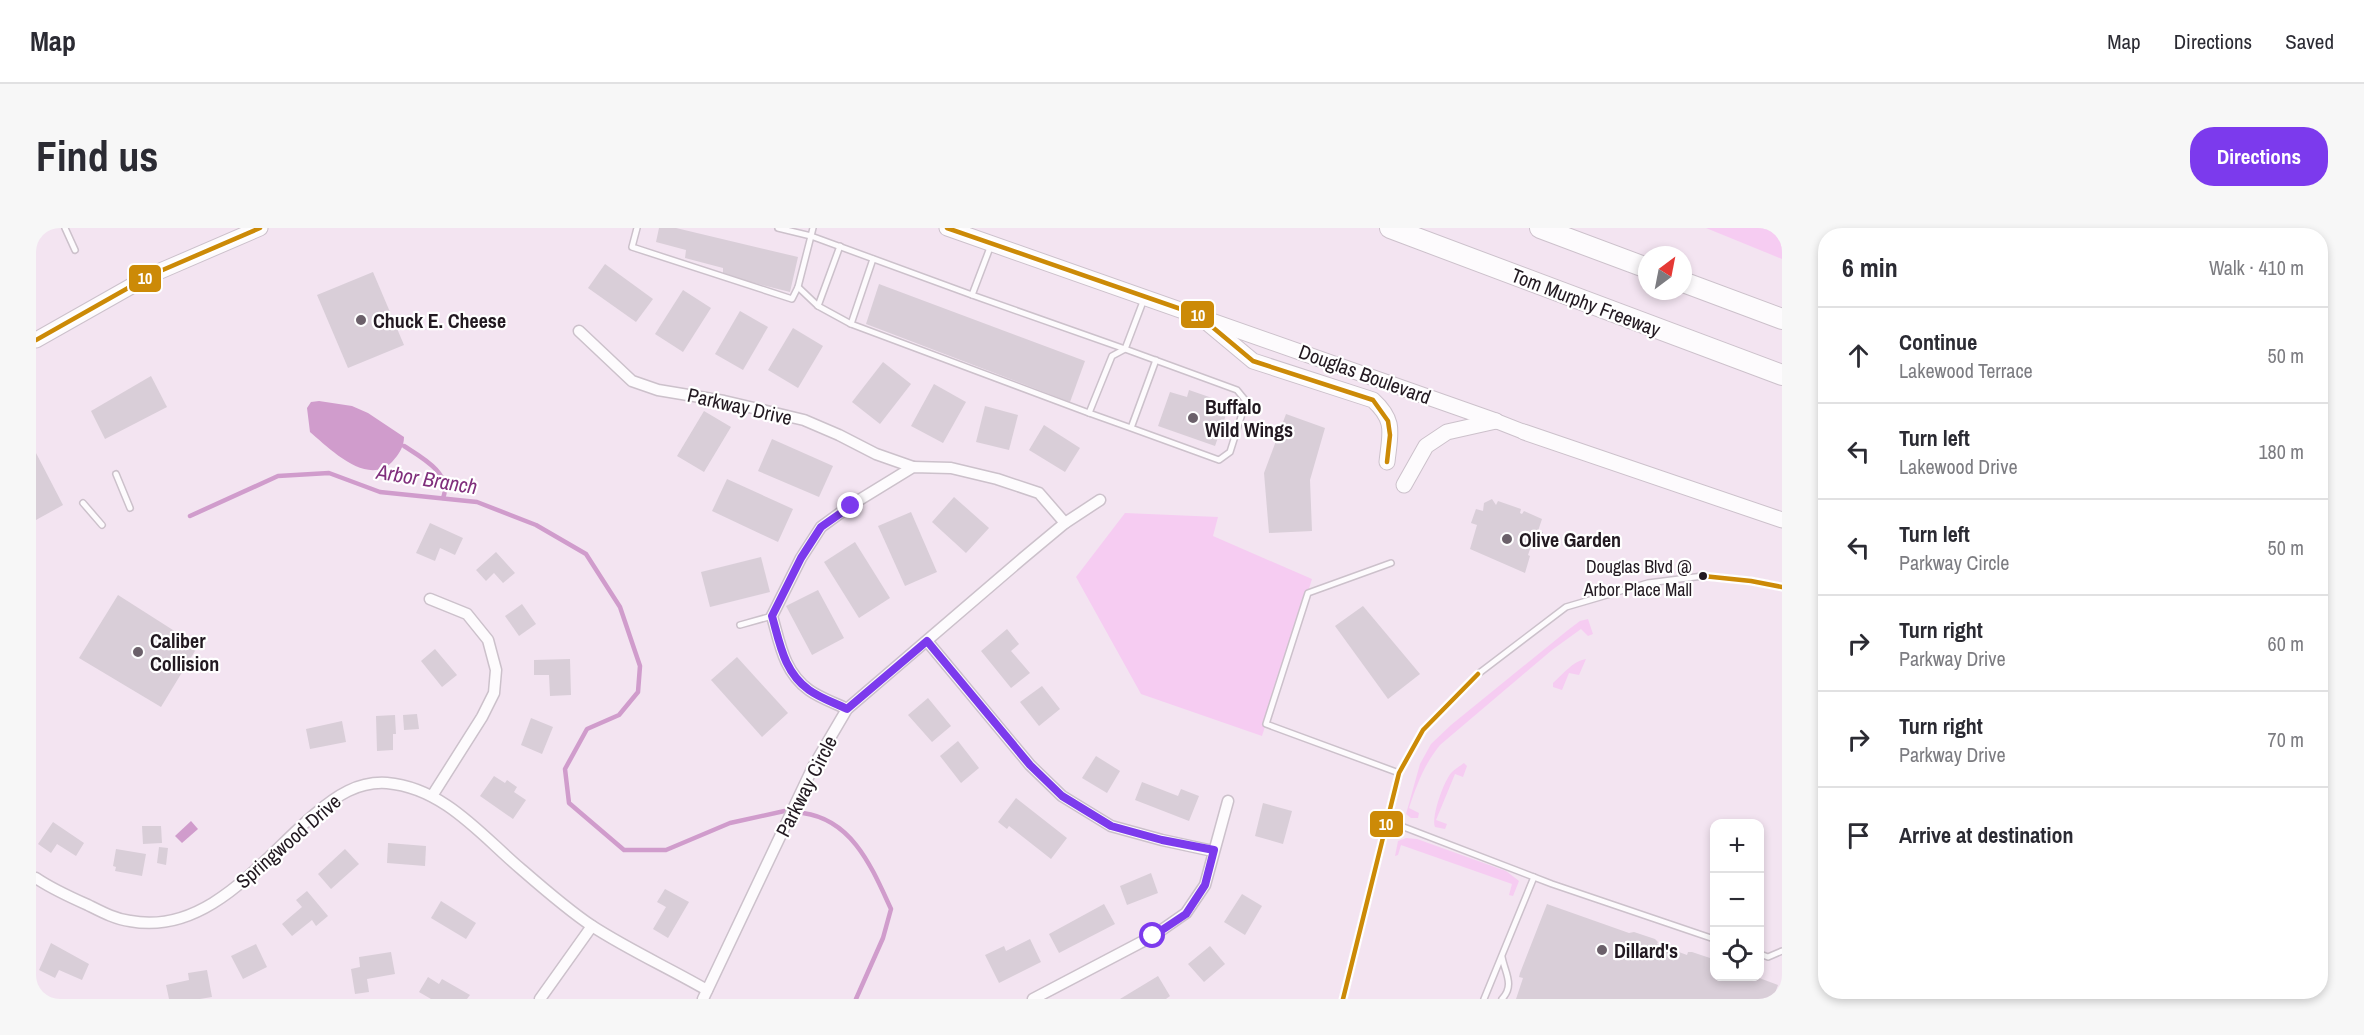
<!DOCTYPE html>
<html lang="en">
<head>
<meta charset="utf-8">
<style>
	:root { --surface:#fff; --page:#f7f7f7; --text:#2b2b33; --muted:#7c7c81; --line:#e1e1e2; --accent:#7c3aed }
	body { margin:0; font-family:"Archivo Narrow",sans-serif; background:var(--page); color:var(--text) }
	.controls { position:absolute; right:18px; bottom:18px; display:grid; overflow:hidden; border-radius:12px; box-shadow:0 3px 9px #0003 }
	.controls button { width:54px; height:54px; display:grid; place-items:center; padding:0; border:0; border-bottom:2px solid var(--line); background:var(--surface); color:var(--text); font:30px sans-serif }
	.compass { position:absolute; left:1602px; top:18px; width:54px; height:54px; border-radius:50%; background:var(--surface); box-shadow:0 3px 9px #0003; rotate:32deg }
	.stop { position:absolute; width:18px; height:18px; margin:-14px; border:4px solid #7c3aed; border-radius:50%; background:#fff }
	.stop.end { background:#7c3aed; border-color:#fff; box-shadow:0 2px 6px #0008 }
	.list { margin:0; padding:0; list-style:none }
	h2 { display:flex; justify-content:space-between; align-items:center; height:78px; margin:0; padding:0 24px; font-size:26px }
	h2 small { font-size:20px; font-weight:400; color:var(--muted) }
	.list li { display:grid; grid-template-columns:39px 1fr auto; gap:18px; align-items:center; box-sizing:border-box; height:96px; padding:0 24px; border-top:2px solid var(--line) }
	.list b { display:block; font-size:22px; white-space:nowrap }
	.list p { margin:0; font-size:20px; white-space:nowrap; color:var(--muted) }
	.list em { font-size:20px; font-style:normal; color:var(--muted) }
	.icon { flex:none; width:33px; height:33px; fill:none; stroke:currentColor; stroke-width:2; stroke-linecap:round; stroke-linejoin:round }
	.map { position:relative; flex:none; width:1746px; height:771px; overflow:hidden; border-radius:24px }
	header { display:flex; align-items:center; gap:36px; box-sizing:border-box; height:84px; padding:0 30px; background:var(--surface); border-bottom:2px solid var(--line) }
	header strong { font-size:28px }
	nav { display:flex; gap:33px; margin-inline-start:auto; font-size:21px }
	.intro { display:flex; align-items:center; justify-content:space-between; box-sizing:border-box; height:144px; padding:0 36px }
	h1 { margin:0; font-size:42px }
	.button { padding:15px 27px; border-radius:24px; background:var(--accent); color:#fff; font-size:21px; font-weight:700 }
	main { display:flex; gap:36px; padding:0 36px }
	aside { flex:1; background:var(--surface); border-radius:24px; box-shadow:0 3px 9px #0003 }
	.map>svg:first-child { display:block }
</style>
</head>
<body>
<header>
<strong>Map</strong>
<nav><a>Map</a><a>Directions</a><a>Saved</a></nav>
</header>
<div class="intro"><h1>Find us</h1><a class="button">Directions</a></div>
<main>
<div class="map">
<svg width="1746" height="771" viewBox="0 0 1746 771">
	<rect width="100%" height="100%" fill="#f3e4f1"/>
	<g fill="#f6ccf2">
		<path d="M1670,0H1746V31Z"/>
		<path d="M1089,285L1182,289L1177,308L1276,351L1226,508L1105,466L1040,349Z"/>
		<path d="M1552,391L1557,406L1552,408L1545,401L1516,422L1404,517C1388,537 1381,556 1373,580L1383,585L1382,590H1375L1370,586L1384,536L1395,516L1415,497L1532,402L1544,393Z"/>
		<path d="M1550,431L1543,447L1533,445L1526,462L1517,459V455C1527,446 1537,433 1550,431Z"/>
		<path d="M1428,535L1431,538L1427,549L1419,546L1400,592L1411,596L1409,601L1399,599C1395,589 1408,552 1416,544C1419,541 1424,538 1428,535Z"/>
		<path d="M1370,610L1381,611L1470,643L1483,653L1477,668L1473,667L1476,656L1365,617L1362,627L1359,628L1362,613Z"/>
	</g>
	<g fill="#d09ccc">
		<path d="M283,173L316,178L332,185L368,209C368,219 363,226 356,234C331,259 293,220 274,204L271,180L275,174Z"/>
		<path d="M155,593L162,601L146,615L139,608Z"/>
	</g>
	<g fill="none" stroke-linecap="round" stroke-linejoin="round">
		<g stroke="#d09ccc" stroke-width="4.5">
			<path d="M368,218C385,229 417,246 407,270"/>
			<path d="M154,288L242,248L293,245L344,264L441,274L500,297L550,326L584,379L604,438L602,464L583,487L551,501L529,541L533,575L588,622H630L694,595L753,582"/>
			<path d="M767,585C817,592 836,640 855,681L847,710L820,771"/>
		</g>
	</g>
	<g fill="#d9ced8">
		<path d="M623,0H640L762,29L754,64L687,47V40L649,30L650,22L620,14Z"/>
		<path d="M569,36L617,71L600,94L552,60Z"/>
		<path d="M337,44L368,117L312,140L281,67Z"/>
		<path d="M843,56L1049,133L1034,174L830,96Z"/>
		<path d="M647,62L675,80L647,124L619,106Z"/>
		<path d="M704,83L732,99L707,142L679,126Z"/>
		<path d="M757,100L787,118L762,160L732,142Z"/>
		<path d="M847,134L875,156L844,196L816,174Z"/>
		<path d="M115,148L131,179L69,211L55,183Z"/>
		<path d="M898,156L930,174L907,215L875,198Z"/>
		<path d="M1153,162L1179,171L1177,176L1192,181L1179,218L1122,198L1134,164L1151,169Z"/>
		<path d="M949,178L982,187L973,222L940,214Z"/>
		<path d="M668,183L695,199L668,244L641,228Z"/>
		<path d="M1250,186L1289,200L1274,252L1276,303L1233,305L1228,245Z"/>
		<path d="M1008,197L1044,220L1029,244L993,222Z"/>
		<path d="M736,211L797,238L783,269L722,243Z"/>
		<path d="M0,225L27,277L0,292Z"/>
		<path d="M691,251L757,281L742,314L676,283Z"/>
		<path d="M918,269L953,300L930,325L896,294Z"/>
		<path d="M1456,271L1460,277L1462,273L1485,281L1484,285L1486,286L1488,283L1506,291L1502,303L1507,304L1502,319L1495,318L1492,327L1494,328L1489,345L1434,321L1441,297L1435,295L1440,281L1447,283L1448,275Z"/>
		<path d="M875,284L901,344L869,358L842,298Z"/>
		<path d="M394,295L427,310L419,327L404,320L399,333L380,325Z"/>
		<path d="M819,314L854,370L823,390L788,334Z"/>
		<path d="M460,324L479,345L467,355L458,345L450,353L440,342Z"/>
		<path d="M725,329L734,364L674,379L665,344Z"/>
		<path d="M782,362L808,410L776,427L750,378Z"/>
		<path d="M82,367L162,418L125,479L43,430Z"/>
		<path d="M486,376L500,396L483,408L469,388Z"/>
		<path d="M1327,378L1384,446L1352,471L1299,398Z"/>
		<path d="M971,401L983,416L975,423L994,445L975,460L945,423Z"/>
		<path d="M399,421L421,447L406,459L385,433Z"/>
		<path d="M701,429L752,485L726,509L675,452Z"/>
		<path d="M534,431L535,467L514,468L513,447H498V432Z"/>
		<path d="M1006,458L1024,481L1003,498L984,474Z"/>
		<path d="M892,470L915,498L896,514L872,487Z"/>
		<path d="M381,486L383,501L368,502L367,487Z"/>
		<path d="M359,487L360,506H357V522L341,523L340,488Z"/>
		<path d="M495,490L517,499L506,526L485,517Z"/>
		<path d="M306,493L310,514L274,521L270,501Z"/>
		<path d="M922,513L943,540L925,555L904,528Z"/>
		<path d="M1060,528L1084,543L1071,565L1046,550Z"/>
		<path d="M458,548L469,555L471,552L481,559L478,564L490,572L477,591L444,568Z"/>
		<path d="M1106,554L1142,568L1145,561L1163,568L1153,593L1099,572Z"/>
		<path d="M980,570L1031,610L1015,631L973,598L971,601L962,594Z"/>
		<path d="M1227,575L1256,583L1247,616L1219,608Z"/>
		<path d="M17,594L48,615L40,628L21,616L15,625L2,616Z"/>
		<path d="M106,598H125L126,615L107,616Z"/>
		<path d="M352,615L390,618L389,638L351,635Z"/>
		<path d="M123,619L132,620L130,637L121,635Z"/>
		<path d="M80,621L110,626L106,648L79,643L80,639L77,638Z"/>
		<path d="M309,621L323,636L295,661L282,646Z"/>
		<path d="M1115,645L1122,665L1091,677L1084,658Z"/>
		<path d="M629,661L653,674L632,710L617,701L630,679L621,674Z"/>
		<path d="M271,663L292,688L280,698L276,692L256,708L246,696L266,679L260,672Z"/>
		<path d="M1206,666L1226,678L1209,707L1188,694Z"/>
		<path d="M405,673L440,695L430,711L395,690Z"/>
		<path d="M1068,676L1079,696L1023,725L1013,706Z"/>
		<path d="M1511,676L1593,705L1598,704L1619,711L1622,714L1621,716L1651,727L1652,724H1656L1677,731L1678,748H1718L1742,757L1737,771H1480L1487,750L1483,749L1484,745Z"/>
		<path d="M994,711L1005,734L963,755L949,727L968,718L970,723Z"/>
		<path d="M15,715L53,736L46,752L23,742L19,750L3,742Z"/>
		<path d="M220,716L231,739L207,751L195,728Z"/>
		<path d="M1174,718L1189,736L1168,754L1152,736Z"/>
		<path d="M355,724L359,746L331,751L333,764L319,766L315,741L324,739L323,729Z"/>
		<path d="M171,742L176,769L164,771H133L130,757L153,752L152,745Z"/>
		<path d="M1122,748L1134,768L1130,771H1084Z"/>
		<path d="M392,749L403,756L406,751L434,767L431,771H395L383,764Z"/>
	</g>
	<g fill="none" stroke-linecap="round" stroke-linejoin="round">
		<defs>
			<g id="service">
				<path d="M29,0L39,22"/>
				<path d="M601,0L596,19L756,71L762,59L782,78L815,96L1053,185"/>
				<path d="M742,0L775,8L777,0"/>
				<path d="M762,59L775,8L936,67L955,17"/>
				<path d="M936,67L1089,121L1108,71"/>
				<path d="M782,78L804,18"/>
				<path d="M815,96L837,31"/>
				<path d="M1095,200L1053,185L1076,128L1089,121L1201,162L1210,173L1194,224L1183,232L1095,200L1120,132"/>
				<path d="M80,246L94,280"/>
				<path d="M47,275L66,297"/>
				<path d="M1355,335L1272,365L1230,496L1363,545"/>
				<path d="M704,397L736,388"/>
				<path d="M1352,593L1516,656L1678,711"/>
				<path d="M1724,726L1732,729L1746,723"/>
				<path d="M1307,771L1363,545L1387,502L1442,446L1530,379L1612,355L1667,348L1715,353L1746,359"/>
				<path d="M1448,771L1498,649"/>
				<path d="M1466,771C1479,757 1469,745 1466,729"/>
			</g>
			<g id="minor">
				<path d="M543,103L596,153L622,162L688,173L768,192L803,207L840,226L877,239"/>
				<path d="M394,371L431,386L452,412L460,442L458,465L446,489L396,568"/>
				<path d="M891,413L994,537L1026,568L1075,598L1126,612L1177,623"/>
				<path d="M811,481C799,475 784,470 773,462C748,444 744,416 736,388L765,330L785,299L815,277L877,239L915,240L961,251L1003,265L1029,295"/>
				<path d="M0,650C16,661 34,669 52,677C66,684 79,691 94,693C172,708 227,630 279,586C300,568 322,553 351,555C408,560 445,607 485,641C508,661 532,682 556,698C593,722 633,740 671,762"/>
				<path d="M504,771L556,698"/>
				<path d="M667,771L777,539L811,481L987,330L1029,295L1064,272"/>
				<path d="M997,771L1117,708L1150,685L1169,657L1192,573"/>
			</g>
			<path id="tertiary" d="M1460,193L1488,204"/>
			<g id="secondary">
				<path d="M911,0L1460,193"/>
				<path d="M1169,93L1217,133L1337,172C1360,193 1354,205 1351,234"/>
				<path d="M0,112L115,47L224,0"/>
				<path d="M1488,204L1746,292"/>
				<path d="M1368,257L1390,218L1411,204L1460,193"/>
			</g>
			<g id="motorway">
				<path d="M1354,0L1746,147"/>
				<path d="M1504,0L1611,40"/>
				<path d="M1647,54L1746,91"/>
			</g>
		</defs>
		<use href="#service" stroke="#ccc1cb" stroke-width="8"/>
		<use href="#minor" stroke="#ccc1cb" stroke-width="13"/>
		<use href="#tertiary" stroke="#ccc1cb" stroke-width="16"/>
		<use href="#secondary" stroke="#ccc1cb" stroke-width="17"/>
		<use href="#motorway" stroke="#ccc1cb" stroke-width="22"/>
		<use href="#service" stroke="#fdfbfd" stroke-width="5"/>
		<use href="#minor" stroke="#fdfbfd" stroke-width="10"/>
		<use href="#tertiary" stroke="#fdfbfd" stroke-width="14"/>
		<use href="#secondary" stroke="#fdfbfd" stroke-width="15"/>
		<use href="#motorway" stroke="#fdfbfd" stroke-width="20"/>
		<defs>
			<g id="bus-1">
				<path d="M911,0L1162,87L1217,133L1337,172L1352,193L1354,207L1351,234"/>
				<path d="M0,112L115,47L224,0"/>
				<path d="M1667,348L1715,353L1746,359"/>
				<path d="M1307,771L1363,545L1387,502L1442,446"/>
			</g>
		</defs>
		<use href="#bus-1" stroke="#fff" stroke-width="9"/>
		<use href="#bus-1" stroke="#cc8a07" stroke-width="4.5"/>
	</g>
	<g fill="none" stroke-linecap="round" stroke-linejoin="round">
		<path stroke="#7c3aed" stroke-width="8" d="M815,278L785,299L765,330L736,388C744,416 748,444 773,462C784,470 799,475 811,481L891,413L994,537L1026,568L1075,598L1126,612L1178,622L1169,657L1150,686L1117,708"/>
	</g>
	<g fill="#6b606a" stroke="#fff" stroke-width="2">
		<circle cx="325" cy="92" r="6"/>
		<circle cx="1157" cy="190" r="6"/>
		<circle cx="1471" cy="311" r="6"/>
		<circle cx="102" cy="424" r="6"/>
		<circle cx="1566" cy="722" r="6"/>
	</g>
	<circle fill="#221921" stroke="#fff" stroke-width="2" cx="1667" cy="348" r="5"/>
	<g text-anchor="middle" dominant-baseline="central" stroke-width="4.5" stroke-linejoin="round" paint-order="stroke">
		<g font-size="18" fill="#221921" stroke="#fff" text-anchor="end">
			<text x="1656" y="338">Douglas Blvd @<tspan x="1656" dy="23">Arbor Place Mall</tspan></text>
		</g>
		<g font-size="20" fill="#221921" stroke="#fff">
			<text transform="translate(1550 74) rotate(21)">Tom Murphy Freeway</text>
			<text transform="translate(1329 146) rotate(20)">Douglas Boulevard</text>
			<text transform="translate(704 178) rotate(13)">Parkway Drive</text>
			<text transform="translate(770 558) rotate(-63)">Parkway Circle</text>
			<text transform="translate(252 613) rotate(-41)">Springwood Drive</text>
		</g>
		<g font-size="20" font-weight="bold" fill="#221921" stroke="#fff" text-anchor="start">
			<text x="337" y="92">Chuck E. Cheese</text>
			<text x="1169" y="178">Buffalo<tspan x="1169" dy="23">Wild Wings</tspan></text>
			<text x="1483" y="311">Olive Garden</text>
			<text x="114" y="412">Caliber<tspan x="114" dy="23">Collision</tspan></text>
			<text x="1578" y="722">Dillard's</text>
		</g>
		<g font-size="21" font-style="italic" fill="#802f7c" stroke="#fff">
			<text transform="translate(391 251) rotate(9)">Arbor Branch</text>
		</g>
	</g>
	<g stroke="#fff" stroke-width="2">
		<rect x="92" y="36" width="34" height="29" rx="6" fill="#cc8a07"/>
		<rect x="1144" y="72" width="35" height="29" rx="6" fill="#cc8a07"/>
		<rect x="1333" y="582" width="35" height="28" rx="6" fill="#cc8a07"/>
	</g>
	<g font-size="16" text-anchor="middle" font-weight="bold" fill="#fff">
		<text x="109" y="56">10</text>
		<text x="1162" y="93">10</text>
		<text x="1350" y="602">10</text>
	</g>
</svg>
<div class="controls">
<button>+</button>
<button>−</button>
<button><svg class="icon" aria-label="locate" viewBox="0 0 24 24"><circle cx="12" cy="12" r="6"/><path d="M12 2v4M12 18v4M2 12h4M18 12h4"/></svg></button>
</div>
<svg class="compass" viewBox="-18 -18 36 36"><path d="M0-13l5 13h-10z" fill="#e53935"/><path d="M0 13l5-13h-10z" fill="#7c7c81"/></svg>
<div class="stop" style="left:1117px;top:708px"></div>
<div class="stop end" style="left:815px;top:278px"></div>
</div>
<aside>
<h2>6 min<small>Walk · 410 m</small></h2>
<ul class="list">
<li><svg class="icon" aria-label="ahead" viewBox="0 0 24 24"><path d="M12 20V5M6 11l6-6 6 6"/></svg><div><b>Continue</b><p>Lakewood Terrace</p></div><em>50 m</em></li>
<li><svg class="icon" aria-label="left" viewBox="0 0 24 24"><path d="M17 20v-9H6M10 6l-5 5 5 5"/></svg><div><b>Turn left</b><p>Lakewood Drive</p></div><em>180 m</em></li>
<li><svg class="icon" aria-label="left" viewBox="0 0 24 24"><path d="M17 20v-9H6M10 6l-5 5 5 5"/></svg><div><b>Turn left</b><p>Parkway Circle</p></div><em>50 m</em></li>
<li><svg class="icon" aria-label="right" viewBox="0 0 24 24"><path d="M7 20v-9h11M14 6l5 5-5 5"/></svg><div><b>Turn right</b><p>Parkway Drive</p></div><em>60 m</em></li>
<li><svg class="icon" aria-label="right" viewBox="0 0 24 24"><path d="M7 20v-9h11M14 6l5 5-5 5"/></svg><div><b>Turn right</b><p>Parkway Drive</p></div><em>70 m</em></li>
<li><svg class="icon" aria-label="arrive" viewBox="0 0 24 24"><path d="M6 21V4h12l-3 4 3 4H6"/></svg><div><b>Arrive at destination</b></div></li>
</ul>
</aside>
</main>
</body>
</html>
